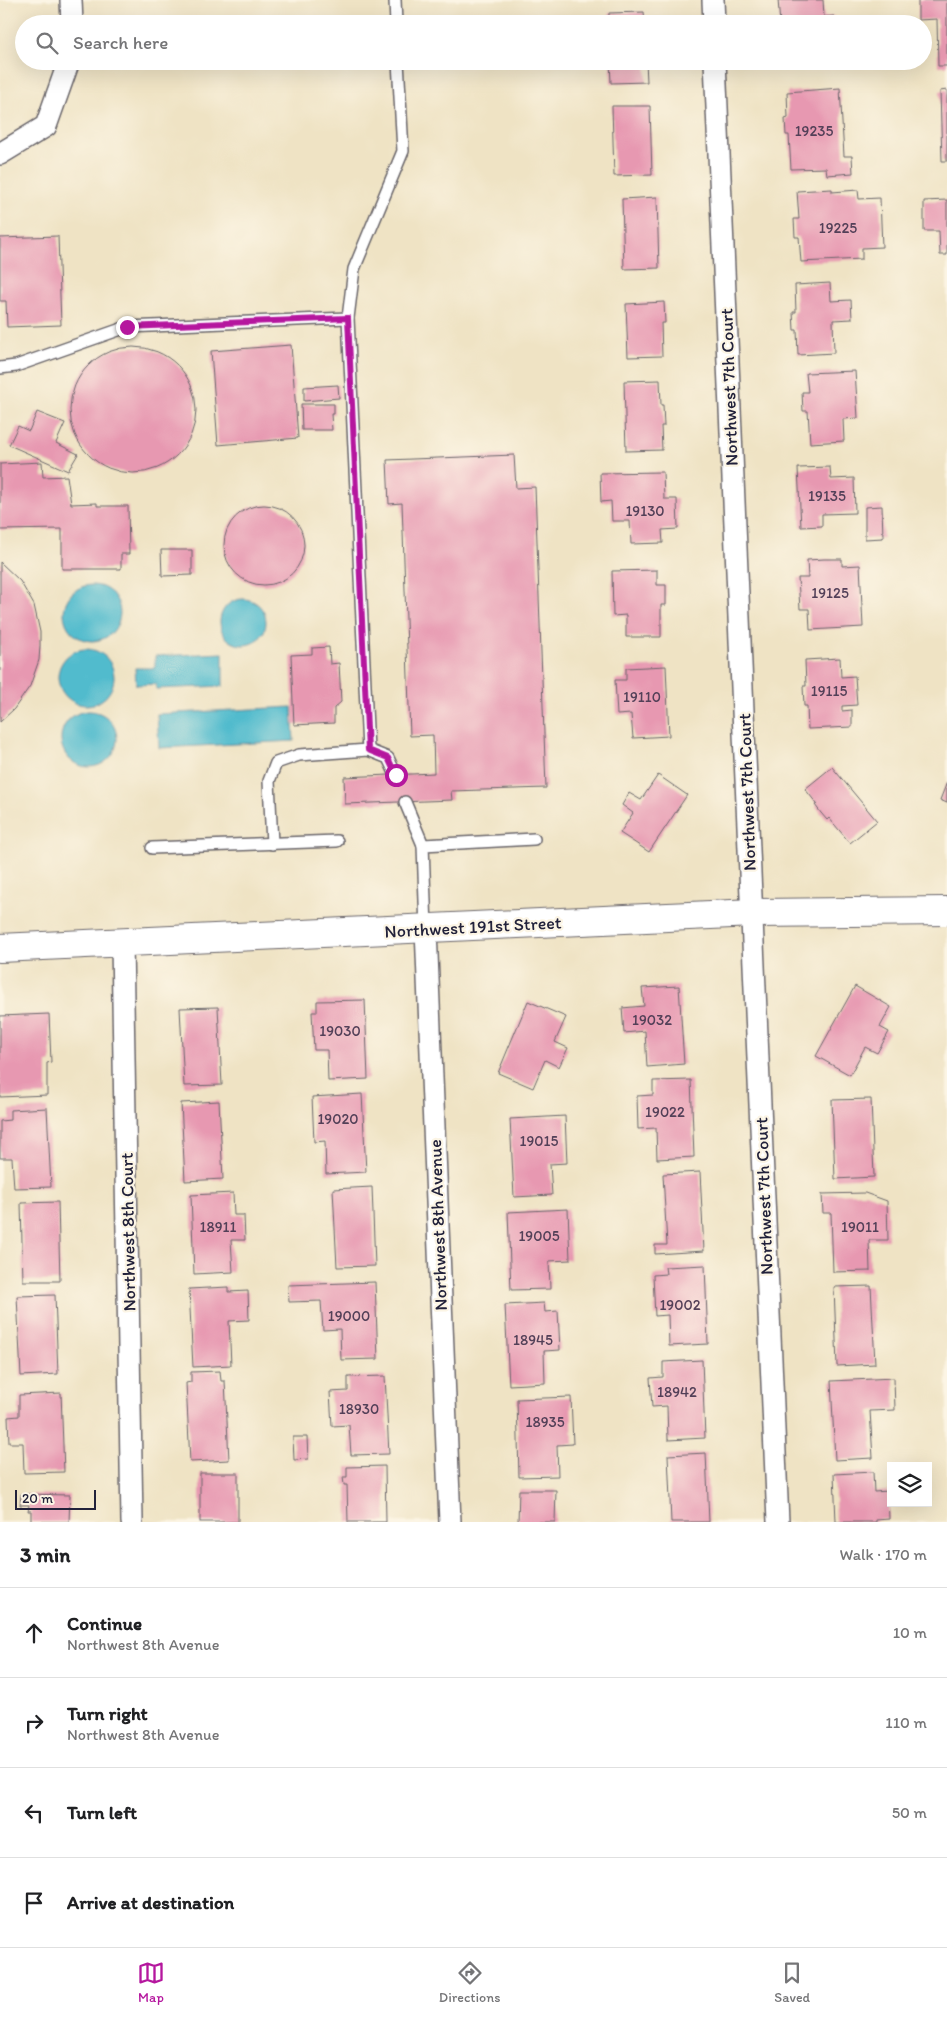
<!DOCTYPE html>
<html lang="en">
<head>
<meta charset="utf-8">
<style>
	:root { --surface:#fff; --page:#f6f6f6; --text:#202124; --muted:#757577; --line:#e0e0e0; --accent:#b5179e }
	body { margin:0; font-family:Itim,sans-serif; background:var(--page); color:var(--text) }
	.controls { position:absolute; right:15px; bottom:15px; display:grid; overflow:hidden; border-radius:0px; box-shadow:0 5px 20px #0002 }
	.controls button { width:45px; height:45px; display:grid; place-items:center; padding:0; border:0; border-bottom:1px solid var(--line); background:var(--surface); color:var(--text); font:25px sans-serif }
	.scale { position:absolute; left:15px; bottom:12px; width:81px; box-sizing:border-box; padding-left:5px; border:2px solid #22223b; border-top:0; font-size:14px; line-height:18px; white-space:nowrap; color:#22223b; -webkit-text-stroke:4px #fcf5e5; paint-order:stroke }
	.stop { position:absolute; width:15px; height:15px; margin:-11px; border:4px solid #b5179e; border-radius:50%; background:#fff }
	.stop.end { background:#b5179e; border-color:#fff; box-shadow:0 1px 5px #0008 }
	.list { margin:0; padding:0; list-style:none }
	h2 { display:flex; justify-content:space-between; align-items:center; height:65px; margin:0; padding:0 20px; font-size:21px }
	h2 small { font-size:16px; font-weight:400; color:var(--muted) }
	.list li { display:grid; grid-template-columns:32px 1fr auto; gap:15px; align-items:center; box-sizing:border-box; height:90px; padding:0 20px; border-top:1px solid var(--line) }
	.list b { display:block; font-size:19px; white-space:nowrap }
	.list p { margin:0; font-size:16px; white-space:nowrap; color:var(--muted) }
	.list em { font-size:16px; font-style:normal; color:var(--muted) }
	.icon { flex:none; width:28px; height:28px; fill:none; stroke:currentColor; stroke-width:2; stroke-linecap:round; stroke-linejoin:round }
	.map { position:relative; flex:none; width:947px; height:1522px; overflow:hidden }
	.search { position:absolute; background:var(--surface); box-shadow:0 5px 20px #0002; left:15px; right:15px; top:15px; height:55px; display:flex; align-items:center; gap:12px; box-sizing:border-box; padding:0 18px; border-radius:28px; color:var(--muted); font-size:19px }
	.sheet { height:425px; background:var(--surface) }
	nav { display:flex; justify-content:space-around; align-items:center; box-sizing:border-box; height:70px; border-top:1px solid var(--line); background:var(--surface); font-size:14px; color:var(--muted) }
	nav a { display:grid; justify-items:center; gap:2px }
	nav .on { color:var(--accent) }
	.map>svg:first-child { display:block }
</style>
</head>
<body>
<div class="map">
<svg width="947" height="1522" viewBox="0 0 947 1522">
	<rect width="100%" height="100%" fill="#fcf5e5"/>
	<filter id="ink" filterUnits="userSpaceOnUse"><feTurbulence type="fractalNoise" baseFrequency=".02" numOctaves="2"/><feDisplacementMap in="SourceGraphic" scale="10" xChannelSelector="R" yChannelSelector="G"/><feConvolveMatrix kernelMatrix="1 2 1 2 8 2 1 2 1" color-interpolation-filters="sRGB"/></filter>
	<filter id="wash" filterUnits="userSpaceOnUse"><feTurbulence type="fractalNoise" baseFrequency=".0096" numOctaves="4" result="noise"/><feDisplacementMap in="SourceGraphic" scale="20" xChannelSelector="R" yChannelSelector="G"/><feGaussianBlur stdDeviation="1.12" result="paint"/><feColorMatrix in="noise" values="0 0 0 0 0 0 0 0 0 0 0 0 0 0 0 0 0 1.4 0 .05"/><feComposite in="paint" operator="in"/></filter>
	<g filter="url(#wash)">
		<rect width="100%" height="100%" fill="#efe3c4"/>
		<g fill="#51bbcd" stroke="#3a6e84">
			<circle cx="92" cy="613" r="28"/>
			<circle cx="243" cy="622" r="23"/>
			<circle cx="86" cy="677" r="28"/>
			<path d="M223,653V686L156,689V684L136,685L135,668H155V656Z"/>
			<path d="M292,707L294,741L159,748L157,714Z"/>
			<circle cx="89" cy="739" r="28"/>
		</g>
		<g id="blocks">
			<g fill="#e798b1">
				<path d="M778,0H823L824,17L834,16V24H780Z"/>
				<path d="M918,0H947V66H938L937,19L918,20Z"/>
				<path d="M644,12L645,24H609V13Z"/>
				<path d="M610,61H646L647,82L611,83Z"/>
				<path d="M781,61H811V63L782,65Z"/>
				<path d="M840,88L844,156H852L853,173L827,175L826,168L791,169L789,135H786L785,119L788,118L787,92Z"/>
				<path d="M947,90V161H942L940,91Z"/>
				<path d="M612,106H650L652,175L614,176Z"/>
				<path d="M832,189V192L858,190L859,199L880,198L882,247L862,248V259L801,262L799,237H795L794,219H799L797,191Z"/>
				<path d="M657,197L659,268L624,269L622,199Z"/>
				<path d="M947,200V255H940L939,231H924V201Z"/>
				<path d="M58,236L61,325L7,327L6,301H0V238Z"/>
				<path d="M830,283L831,301L851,300L852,319L833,320L834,353L798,355L797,330H794L793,312H796L795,285Z"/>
				<path d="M664,302L665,323H661L662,356L628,357L626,304Z"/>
				<path d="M291,345L298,438L218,445L211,351Z"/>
				<circle cx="133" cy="410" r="63"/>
				<path d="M855,371L858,418L843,419L844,441L810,443L808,411H803L802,392H808L806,373Z"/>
				<path d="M660,380L661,405H663L664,426H661L662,450L626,451L624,381Z"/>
				<path d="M338,385L339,398L304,401V387Z"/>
				<path d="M301,404H334V414H331L332,430H302Z"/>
				<path d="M37,412L65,423L56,443L78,454L68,471L9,445L18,426L29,431Z"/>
				<path d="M514,455L516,488L535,487L546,788L451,791L452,800L345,804L344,777L434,773L433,735L410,736L402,503L389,504L387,460Z"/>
				<path d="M42,462L43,477L67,476L71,504L97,503V506H128L129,554H121V569H62V529L0,530V464Z"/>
				<path d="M830,467L831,479L854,478L855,513L822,514V526L801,527L798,468Z"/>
				<path d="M663,472L664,499H677L678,529L662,530L663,543L631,544L630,521H612L611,501L601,502L600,473Z"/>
				<circle cx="264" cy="545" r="40"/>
				<path d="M882,506L883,538L865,539V507Z"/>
				<path d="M161,550H192V575L162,576Z"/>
				<path d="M824,559H842V566L860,565L863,627L810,630L809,609H800L798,578H808L807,560Z"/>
				<path d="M0,562L20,581L34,605L40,632V646L39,660L30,686L14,709L0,722Z"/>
				<path d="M657,570V585H666V605H661V637H626V615L613,616L612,571Z"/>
				<path d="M329,647L330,664L339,663L341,702L334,708V723L294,725L291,655L312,654V648Z"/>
				<path d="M840,658L841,677L855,676L857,705L842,706V711L852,710V727L808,729L807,706H804L803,686H806L805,660Z"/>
				<path d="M666,666L669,736L633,738L631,714L617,715L615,680H626V668Z"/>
				<path d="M832,767L877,821L850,843L829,818L827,820L821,813L815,805L817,804L805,789Z"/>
				<path d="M658,775L687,795L649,852L620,833L633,813L622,805L629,793L641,800Z"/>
				<path d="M947,782V803L940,800Z"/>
				<path d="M679,986L684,1064L647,1067L645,1031L624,1033L622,1008L644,1006L642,988Z"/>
				<path d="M855,986L891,1007L880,1027L889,1032L877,1053L865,1047L850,1075L816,1056Z"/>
				<path d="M365,1000L368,1079L328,1081L327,1050H314L312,1012H317V1001Z"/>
				<path d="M528,1001L566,1017L555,1042L568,1048L559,1067L545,1060L533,1088L498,1073Z"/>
				<path d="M218,1007L222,1085L184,1086L180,1008Z"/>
				<path d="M49,1014L51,1062L47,1063V1095L0,1097V1016Z"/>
				<path d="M691,1080L694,1157L657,1159L656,1128L638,1129L637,1096L653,1095V1081Z"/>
				<path d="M362,1094L366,1172L326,1174L325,1141L314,1142L312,1097Z"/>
				<path d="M871,1099L874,1177L835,1179L832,1100Z"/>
				<path d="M219,1101L223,1179L185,1181L181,1103Z"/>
				<path d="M47,1108L51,1187L14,1188L12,1158H0V1121L10,1120V1110Z"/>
				<path d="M565,1116L567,1163L550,1164L552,1195L514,1197L510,1119Z"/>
				<path d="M700,1172L704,1251L655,1254V1245H667L663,1174Z"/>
				<path d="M372,1187L375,1266L337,1267L333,1189Z"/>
				<path d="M233,1193L234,1215H244L245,1240H231L233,1272L194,1274L191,1195Z"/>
				<path d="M865,1193L887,1201L888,1240H869L870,1271L833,1272L831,1213H823L822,1194Z"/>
				<path d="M58,1202L60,1281H23L21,1203Z"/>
				<path d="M568,1209L570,1260L549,1261L550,1289L511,1290L508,1212Z"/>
				<path d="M705,1265L708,1344L669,1346L668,1315L655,1316L653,1275L666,1274L665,1267Z"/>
				<path d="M375,1282L378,1359L341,1360L340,1329L323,1330L321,1301L289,1302L288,1285Z"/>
				<path d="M871,1286L875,1364L837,1366L834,1287Z"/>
				<path d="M228,1287V1292L248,1291L249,1320L229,1321L231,1365L193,1367L189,1289Z"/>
				<path d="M55,1295L58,1374L21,1376L17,1296Z"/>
				<path d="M544,1303L545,1312L558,1311L560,1350L544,1351L545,1383L509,1385L505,1305Z"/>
				<path d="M702,1360L705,1438L668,1440L667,1406L652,1407L650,1378L663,1377V1362Z"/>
				<path d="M220,1371L221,1381H225L229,1460L190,1462L186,1383L191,1382V1372Z"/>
				<path d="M385,1376L389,1454L351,1455L349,1425L332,1426L330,1392L348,1391V1377Z"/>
				<path d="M894,1378L895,1410L870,1411L873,1458L835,1460L831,1381Z"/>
				<path d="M61,1393L64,1472L24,1473L23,1443H9L8,1417L19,1416V1395Z"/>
				<path d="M571,1397L573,1444L557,1445L558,1476L519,1477L517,1399Z"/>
				<path d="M293,1437H307L308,1459L294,1460Z"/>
				<path d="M706,1453L709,1522H671L668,1455Z"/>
				<path d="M385,1466L386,1522H348L347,1485H344L343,1477H347V1467Z"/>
				<path d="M873,1472L874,1492L888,1491L889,1519L876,1520V1522H836L834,1474Z"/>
				<rect x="200" y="1473" width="38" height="49"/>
				<path d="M519,1490H556L555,1522H518Z"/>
				<path d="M21,1494L70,1495L69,1522H31V1511H28L29,1505H20Z"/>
			</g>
		</g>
	</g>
	<g filter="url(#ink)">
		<use href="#blocks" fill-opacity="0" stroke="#6a666b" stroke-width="1"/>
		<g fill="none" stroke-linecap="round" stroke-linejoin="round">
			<defs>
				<g id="lane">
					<path d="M395,0L396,24"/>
					<path d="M0,368L16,366L127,327L348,318"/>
					<path d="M368,750L348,318L354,269L403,151L398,61"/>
					<path d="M405,802L423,845"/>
					<path d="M272,844L269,781L276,763L299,755L368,750L388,758L396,775"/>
					<path d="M152,848L337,841"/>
					<path d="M426,929L423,845L534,839"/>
				</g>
				<g id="street">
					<path d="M71,0L72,24"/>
					<path d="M713,0L714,24"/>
					<path d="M715,61L778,1522"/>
					<path d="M0,154L46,126L69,61"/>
					<path d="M426,929L450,1522"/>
					<path d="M122,943L132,1522"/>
				</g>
				<path id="secondary" d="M0,948L753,913L947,911"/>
			</defs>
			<use href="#lane" stroke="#6a666b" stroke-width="14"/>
			<use href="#street" stroke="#6a666b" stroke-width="24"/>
			<use href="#secondary" stroke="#6a666b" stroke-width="30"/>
			<use href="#lane" stroke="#fff" stroke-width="11"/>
			<use href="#street" stroke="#fff" stroke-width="21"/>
			<use href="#secondary" stroke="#fff" stroke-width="28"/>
		</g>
	</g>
	<g fill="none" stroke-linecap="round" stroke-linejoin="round" filter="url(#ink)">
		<path stroke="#b5179e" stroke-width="6" d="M127,327L348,318L368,750L388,758L396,775"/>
	</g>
	<g text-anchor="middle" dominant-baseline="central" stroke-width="4.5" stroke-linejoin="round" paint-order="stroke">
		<g font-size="15" fill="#534058">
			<text x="814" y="131">19235</text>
			<text x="838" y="228">19225</text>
			<text x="827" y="496">19135</text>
			<text x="645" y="511">19130</text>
			<text x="830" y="593">19125</text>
			<text x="829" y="691">19115</text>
			<text x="642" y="697">19110</text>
			<text x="652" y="1020">19032</text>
			<text x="340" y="1031">19030</text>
			<text x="665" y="1112">19022</text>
			<text x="338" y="1119">19020</text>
			<text x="539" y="1141">19015</text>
			<text x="218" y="1227">18911</text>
			<text x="860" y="1227">19011</text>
			<text x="539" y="1236">19005</text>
			<text x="680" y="1305">19002</text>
			<text x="349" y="1316">19000</text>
			<text x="533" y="1340">18945</text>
			<text x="677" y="1392">18942</text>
			<text x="359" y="1409">18930</text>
			<text x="545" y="1422">18935</text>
		</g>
		<g font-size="18" fill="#22223b" stroke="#fcf5e5">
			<text transform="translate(729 387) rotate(-92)">Northwest 7th Court</text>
			<text transform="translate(747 792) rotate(-92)">Northwest 7th Court</text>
			<text transform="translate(473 927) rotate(-3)">Northwest 191st Street</text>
			<text transform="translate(764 1196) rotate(-92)">Northwest 7th Court</text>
			<text transform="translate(438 1225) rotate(-92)">Northwest 8th Avenue</text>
			<text transform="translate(128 1232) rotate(-91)">Northwest 8th Court</text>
		</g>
	</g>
</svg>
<div class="controls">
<button><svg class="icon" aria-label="layers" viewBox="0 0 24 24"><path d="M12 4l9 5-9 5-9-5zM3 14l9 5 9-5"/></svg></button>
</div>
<div class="scale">20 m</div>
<div class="stop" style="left:396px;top:775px"></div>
<div class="stop end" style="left:127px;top:327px"></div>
<div class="search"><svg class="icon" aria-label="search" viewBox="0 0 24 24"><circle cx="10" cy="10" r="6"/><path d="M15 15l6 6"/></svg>Search here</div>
</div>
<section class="sheet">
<h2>3 min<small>Walk · 170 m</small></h2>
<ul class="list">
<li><svg class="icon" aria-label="ahead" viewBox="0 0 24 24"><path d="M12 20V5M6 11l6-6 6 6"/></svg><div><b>Continue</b><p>Northwest 8th Avenue</p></div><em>10 m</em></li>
<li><svg class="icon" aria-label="right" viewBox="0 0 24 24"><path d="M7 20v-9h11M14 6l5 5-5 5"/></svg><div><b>Turn right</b><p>Northwest 8th Avenue</p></div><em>110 m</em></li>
<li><svg class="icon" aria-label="left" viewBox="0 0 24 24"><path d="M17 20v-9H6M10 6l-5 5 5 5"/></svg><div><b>Turn left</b></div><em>50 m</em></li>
<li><svg class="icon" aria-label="arrive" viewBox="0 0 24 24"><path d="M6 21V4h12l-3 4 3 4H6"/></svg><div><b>Arrive at destination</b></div></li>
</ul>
</section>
<nav>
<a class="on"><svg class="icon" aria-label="map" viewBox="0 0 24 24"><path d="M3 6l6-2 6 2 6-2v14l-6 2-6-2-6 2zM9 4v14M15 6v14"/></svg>Map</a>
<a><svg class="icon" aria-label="directions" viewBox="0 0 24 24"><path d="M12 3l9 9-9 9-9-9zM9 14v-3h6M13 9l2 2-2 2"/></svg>Directions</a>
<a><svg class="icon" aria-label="saved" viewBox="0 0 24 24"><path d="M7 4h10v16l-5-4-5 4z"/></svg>Saved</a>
</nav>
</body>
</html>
